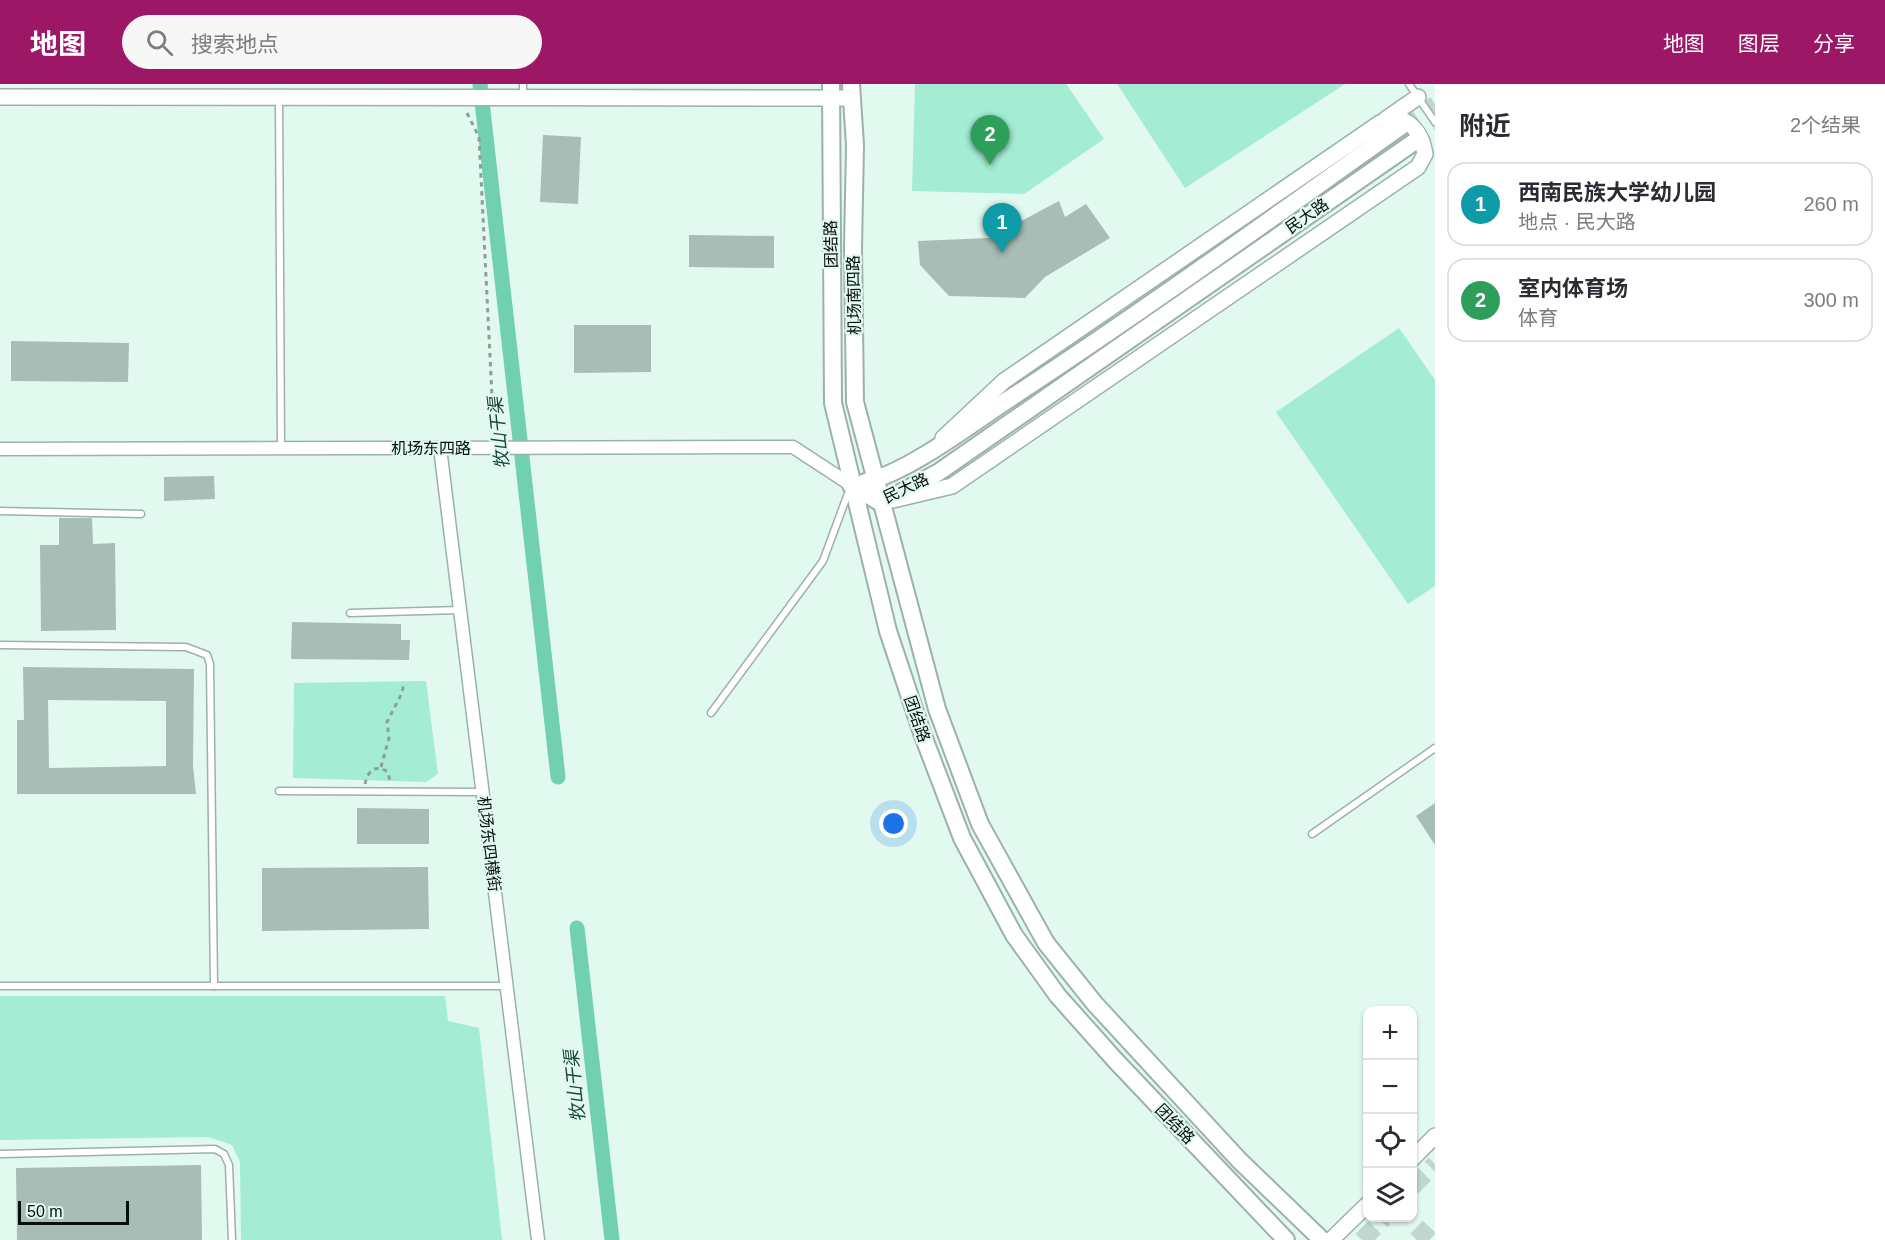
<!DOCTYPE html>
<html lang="zh">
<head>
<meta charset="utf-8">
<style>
	:root { --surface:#fff; --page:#f7f7f7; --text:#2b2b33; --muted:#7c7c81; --line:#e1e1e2; --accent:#9d1767 }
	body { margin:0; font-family:Helvetica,"Noto Sans SC",sans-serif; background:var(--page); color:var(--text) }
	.controls { position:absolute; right:18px; bottom:18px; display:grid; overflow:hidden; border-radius:12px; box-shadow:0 2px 4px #0004 }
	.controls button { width:54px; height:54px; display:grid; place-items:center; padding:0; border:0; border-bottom:2px solid var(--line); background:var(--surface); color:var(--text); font:30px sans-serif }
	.scale { position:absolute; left:18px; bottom:15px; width:111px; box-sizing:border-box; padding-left:6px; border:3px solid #070f0c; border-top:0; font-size:16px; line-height:21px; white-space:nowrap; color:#070f0c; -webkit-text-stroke:4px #e2f9f0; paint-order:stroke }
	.you { position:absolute; left:894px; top:740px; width:21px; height:21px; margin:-15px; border:4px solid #fff; border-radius:50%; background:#1a73e8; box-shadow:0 0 0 9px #1a73e833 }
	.badge { display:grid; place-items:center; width:39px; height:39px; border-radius:50%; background:var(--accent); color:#fff; font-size:20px; font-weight:700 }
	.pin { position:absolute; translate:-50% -50px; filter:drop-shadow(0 2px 3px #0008) }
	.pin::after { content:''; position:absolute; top:32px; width:21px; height:18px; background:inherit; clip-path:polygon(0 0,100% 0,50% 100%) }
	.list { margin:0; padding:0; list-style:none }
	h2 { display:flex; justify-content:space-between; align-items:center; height:78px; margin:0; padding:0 24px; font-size:26px }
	h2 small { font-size:20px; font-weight:400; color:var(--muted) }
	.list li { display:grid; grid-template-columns:39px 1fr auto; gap:18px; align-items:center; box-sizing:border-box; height:84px; margin:0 12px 12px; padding:0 12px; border:2px solid var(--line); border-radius:18px }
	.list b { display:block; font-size:22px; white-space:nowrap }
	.list p { margin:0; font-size:20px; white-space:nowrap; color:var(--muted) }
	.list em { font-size:20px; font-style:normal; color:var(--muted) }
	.icon { flex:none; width:33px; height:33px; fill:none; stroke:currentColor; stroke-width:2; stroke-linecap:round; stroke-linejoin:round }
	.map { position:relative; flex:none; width:1435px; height:1156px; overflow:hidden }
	header { display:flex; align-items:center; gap:36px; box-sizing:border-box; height:84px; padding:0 30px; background:var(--accent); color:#fff }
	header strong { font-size:28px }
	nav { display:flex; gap:33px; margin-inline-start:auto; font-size:21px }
	.search { width:420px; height:54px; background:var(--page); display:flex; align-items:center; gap:15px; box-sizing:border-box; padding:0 21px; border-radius:33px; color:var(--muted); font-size:22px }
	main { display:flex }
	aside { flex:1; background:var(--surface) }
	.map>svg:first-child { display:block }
</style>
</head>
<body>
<header>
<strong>地图</strong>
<div class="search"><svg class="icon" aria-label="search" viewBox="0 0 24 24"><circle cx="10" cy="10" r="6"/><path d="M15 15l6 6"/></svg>搜索地点</div>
<nav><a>地图</a><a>图层</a><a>分享</a></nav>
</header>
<main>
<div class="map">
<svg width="1435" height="1156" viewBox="0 0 1435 1156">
	<rect width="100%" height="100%" fill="#e2f9f0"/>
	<g fill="#a4ecd3">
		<path d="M915,0H1066L1104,55L1024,110L912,107Z"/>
		<path d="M1117,0H1345L1185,104Z"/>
		<path d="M1399,244L1435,296V502L1408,520L1276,328Z"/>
		<path d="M426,597L438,690L426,698L293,694L294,599Z"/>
		<path d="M0,912H445L448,937L479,944L502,1156H241L240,1078L232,1061L208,1053L0,1056Z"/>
	</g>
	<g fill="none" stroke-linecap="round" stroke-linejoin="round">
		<g stroke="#70d0b0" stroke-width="15">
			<path d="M480,0L558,693"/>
			<path d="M577,844L612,1156"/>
		</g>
	</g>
	<g fill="#a8bdb5" fill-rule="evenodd">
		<path d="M543,51L581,53L578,120L540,118Z"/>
		<path d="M1059,117L1065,133L1086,120L1110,154L1045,193L1025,214L949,212L920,181L918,157L989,154Z"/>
		<path d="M689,151L774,152V184L689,183Z"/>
		<path d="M574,241H651V288L574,289Z"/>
		<path d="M11,257L129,259L128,298L11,297Z"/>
		<path d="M214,392L215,415L164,417V393Z"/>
		<path d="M59,434H92L93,460L115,459L116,546L41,547L40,461H59Z"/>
		<path d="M292,538L401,540V556H410L409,576L291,575Z"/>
		<path d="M23,583L194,585L193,682L196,710H17V636H24ZM48,616L166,617V682L49,684Z"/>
		<path d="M1435,719V761L1416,732Z"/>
		<path d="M357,724L429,725V760H357Z"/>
		<path d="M428,783L429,845L262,847V784Z"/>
		<path d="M201,1081L202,1156H17L16,1084Z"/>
	</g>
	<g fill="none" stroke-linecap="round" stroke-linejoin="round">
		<g stroke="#c1d6ce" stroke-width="16" stroke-dasharray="16 8" stroke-linecap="butt">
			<path d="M1403,41L1435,20"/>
			<path d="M1414,58L1435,44"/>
		</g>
		<g stroke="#c1d6ce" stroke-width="18" stroke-dasharray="18 9" stroke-linecap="butt">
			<path d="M1412,1103L1435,1080"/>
			<path d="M1362,1156L1384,1134"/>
			<path d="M1417,1156L1435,1137"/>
		</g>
		<defs>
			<g id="service">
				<path d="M523,0V12"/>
				<path d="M1409,0L1435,38"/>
				<path d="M279,15L281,365"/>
				<path d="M0,427L141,430"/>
				<path d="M350,529L460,526"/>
				<path d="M0,561L186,563L207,571L210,580L214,902"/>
				<path d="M711,629L823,477L850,404"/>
				<path d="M279,707L482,708"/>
				<path d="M1312,750L1435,664"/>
				<path d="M0,902H506"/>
				<path d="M0,1070L215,1065L224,1070L229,1081L232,1156"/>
			</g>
			<g id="minor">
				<path d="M440,364L538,1156"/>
				<path d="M0,365L793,363L851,401"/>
			</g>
			<g id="tertiary">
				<path d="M0,13L852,14"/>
				<path d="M1386,35L1418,13"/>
				<path d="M893,416L952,402L1418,83L1425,70C1422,51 1414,39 1396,33L1380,39L1004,297L943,354"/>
				<path d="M1412,1075L1435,1052"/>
				<path d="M1331,1156L1368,1120"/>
			</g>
			<g id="secondary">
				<path d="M831,0L833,319L888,547L922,649L962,754L1014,851L1058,912L1115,976L1286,1156"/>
				<path d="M851,0L855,61L853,164L855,318L937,625L980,740L1046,859L1095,920L1239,1076L1322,1156"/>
				<path d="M865,398C905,390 970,341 1006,317C1141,229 1272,134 1403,41"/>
				<path d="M851,401L881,419L939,388L1414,58"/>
			</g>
		</defs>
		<use href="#service" stroke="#9cb1a9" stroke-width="9"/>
		<use href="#minor" stroke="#9cb1a9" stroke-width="15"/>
		<use href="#tertiary" stroke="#9cb1a9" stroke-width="18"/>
		<use href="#secondary" stroke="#9cb1a9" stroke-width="20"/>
		<g stroke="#8e9f98" stroke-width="3" stroke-dasharray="4.5 4.5" stroke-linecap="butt">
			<path d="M467,29L479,53L494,352"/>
			<path d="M381,683L389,654L387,638L402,609L404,598"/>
			<path d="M365,700C368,686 376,680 388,688L390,698"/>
		</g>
		<use href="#service" stroke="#fff" stroke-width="6"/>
		<use href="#minor" stroke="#fff" stroke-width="12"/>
		<use href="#tertiary" stroke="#fff" stroke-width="15"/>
		<use href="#secondary" stroke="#fff" stroke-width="16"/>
	</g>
	<g text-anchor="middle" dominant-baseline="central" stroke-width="4.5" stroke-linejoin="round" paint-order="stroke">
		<g font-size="16" fill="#070f0c" stroke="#e2f9f0">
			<text transform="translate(1307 132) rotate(-35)">民大路</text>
			<text transform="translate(831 160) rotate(-91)">团结路</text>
			<text transform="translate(854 211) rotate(-91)">机场南四路</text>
			<text x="431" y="364">机场东四路</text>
			<text transform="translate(906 404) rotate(-25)">民大路</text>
			<text transform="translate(917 635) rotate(71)">团结路</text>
			<text transform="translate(489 760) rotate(83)">机场东四横街</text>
			<text transform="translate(1175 1040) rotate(46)">团结路</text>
		</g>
		<g font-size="18" font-style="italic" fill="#1a4538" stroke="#e2f9f0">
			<text transform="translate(499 349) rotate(-96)">牧山干渠</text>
			<text transform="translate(575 1002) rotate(-96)">牧山干渠</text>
		</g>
	</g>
</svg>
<div class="controls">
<button>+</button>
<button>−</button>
<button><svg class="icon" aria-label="locate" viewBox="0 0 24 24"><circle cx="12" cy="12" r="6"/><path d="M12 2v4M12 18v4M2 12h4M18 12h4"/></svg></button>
<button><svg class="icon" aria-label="layers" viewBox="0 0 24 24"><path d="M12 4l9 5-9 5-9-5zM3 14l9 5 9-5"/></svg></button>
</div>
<div class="scale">50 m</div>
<div class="you"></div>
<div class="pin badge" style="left:1002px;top:169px;background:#0f9aa8">1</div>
<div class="pin badge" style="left:990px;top:81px;background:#2e9e5b">2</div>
</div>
<aside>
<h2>附近<small>2个结果</small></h2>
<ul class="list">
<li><span class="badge" style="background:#0f9aa8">1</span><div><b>西南民族大学幼儿园</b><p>地点 · 民大路</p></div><em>260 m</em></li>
<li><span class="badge" style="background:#2e9e5b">2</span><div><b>室内体育场</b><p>体育</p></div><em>300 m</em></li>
</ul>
</aside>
</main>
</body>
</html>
